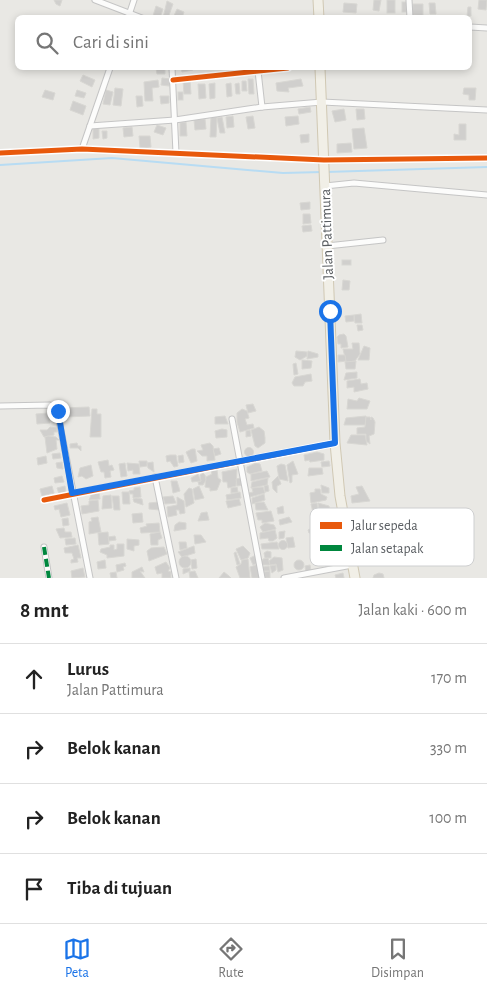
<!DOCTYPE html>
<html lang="id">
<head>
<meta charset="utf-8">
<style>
	:root { --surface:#fff; --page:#f6f6f6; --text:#222; --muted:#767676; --line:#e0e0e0; --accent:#1a73e8 }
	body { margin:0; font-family:"Alegreya Sans",sans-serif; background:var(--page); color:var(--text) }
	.stop { position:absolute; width:15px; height:15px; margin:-11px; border:4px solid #1a73e8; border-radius:50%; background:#fff }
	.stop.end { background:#1a73e8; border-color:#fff; box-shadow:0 1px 5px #0008 }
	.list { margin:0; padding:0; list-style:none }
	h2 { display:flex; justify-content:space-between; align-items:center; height:65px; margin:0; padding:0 20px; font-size:21px }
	h2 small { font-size:16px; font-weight:400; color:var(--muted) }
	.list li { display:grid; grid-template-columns:32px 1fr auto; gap:15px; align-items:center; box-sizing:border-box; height:70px; padding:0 20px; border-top:1px solid var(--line) }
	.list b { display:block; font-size:19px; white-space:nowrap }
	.list p { margin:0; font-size:16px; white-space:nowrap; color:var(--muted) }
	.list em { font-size:16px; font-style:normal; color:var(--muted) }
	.icon { flex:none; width:28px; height:28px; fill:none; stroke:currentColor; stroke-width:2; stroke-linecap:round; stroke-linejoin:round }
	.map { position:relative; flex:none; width:487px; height:578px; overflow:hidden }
	.search { position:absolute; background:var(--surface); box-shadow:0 2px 8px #0003; left:15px; right:15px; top:15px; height:55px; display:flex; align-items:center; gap:12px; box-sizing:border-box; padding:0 18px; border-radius:8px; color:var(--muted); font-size:19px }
	.sheet { height:345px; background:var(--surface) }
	nav { display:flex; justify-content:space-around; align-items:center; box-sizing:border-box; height:70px; border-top:1px solid var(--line); background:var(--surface); font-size:14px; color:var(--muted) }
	nav a { display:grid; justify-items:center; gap:2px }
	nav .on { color:var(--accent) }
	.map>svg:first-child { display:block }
</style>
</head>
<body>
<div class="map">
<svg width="487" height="578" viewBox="0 0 487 578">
	<rect width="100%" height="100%" fill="#e9e8e4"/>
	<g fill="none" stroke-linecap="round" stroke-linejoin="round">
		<g stroke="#b8dcf3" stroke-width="2">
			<path d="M0,165L112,158L283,173L322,172"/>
			<path d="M326,172L487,167"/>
		</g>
	</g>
	<g fill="#d0cfcd" stroke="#d8d7d3">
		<path d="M54,0H62L60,6L56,4Z"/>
		<path d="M374,0H381L379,11L373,10Z"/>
		<rect x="387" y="0" width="8" height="13"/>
		<path d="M479,0H487L486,10L478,9Z"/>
		<path d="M167,1L173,4L168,18H163Z"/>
		<rect x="402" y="2" width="6" height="10"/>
		<path d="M344,3L357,4L356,13L343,12Z"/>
		<path d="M429,3H435L436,14H430Z"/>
		<path d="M413,4H423V16L412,15Z"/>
		<path d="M156,6L163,9L160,18L153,16Z"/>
		<path d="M468,7H471V16H467Z"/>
		<path d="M177,9L184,12L182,18H173Z"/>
		<path d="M156,68H165V74H157Z"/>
		<path d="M181,68H192L193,70L182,72Z"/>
		<path d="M83,75L95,80L92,87L80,81Z"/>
		<path d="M162,78L170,79L169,86L161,85Z"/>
		<path d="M248,79H253L254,94H249Z"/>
		<path d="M301,79L303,86L288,88L289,92L277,91L276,83Z"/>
		<path d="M158,80L159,87L152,88L153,101H145L144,82Z"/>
		<path d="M183,80H190L191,94H184Z"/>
		<path d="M242,81H246L247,91H242Z"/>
		<path d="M215,83V98L210,99L209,84Z"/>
		<path d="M231,83L232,96L227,97L226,84Z"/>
		<path d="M239,83L240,94H236L235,84Z"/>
		<path d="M198,84H205L206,98L199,99Z"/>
		<path d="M115,88L123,89L121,106L113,105Z"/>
		<path d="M464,88H476L475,100H469V95L463,94Z"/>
		<path d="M45,90L55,93L53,100L42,97Z"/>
		<path d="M77,90L86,93L84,98L75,96Z"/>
		<path d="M106,90L113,92L110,105L103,104Z"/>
		<rect x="178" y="92" width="5" height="8"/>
		<path d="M136,96H142L143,106L137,107Z"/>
		<path d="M160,96H169V103L161,104Z"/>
		<path d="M73,101L86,106L83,115L70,110Z"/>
		<path d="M310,107L311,112L299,114L298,109Z"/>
		<path d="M344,109L346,120L335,122L332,111Z"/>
		<path d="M356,109H364L365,119L357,120Z"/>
		<path d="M233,116L234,127L227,128L226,117Z"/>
		<path d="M253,116L255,128L248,129L246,117Z"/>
		<path d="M298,116L299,124L286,126L285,117Z"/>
		<path d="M211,117H217L216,137H210Z"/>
		<path d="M222,117L225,133H220L217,118Z"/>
		<path d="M205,119L206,129L195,130L194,120Z"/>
		<path d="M186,122L187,136H180V123Z"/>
		<path d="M459,124H466V140H454V134L459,135Z"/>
		<path d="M157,125L166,128L163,135L154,132Z"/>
		<path d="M93,126H99V138L93,139Z"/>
		<path d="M132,127L133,136L124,137L123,128Z"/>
		<path d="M364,128L367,148L354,149L352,129Z"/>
		<path d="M102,131H107V138L103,139Z"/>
		<path d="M309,134V142L301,143L300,135Z"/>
		<path d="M139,136H150L151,147L140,148Z"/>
		<path d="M351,143L352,152L337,153V144Z"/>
		<path d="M310,202V209L301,210L300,203Z"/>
		<path d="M303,214H310L311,223L303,224Z"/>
		<path d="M311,225L312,231L303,232L302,226Z"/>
		<rect x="342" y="260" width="9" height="5"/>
		<path d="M343,280L350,281L349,290H342Z"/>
		<path d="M361,314L362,323H355L354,315Z"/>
		<path d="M354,315V321L346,322L345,316Z"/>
		<path d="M357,325H362L363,330L358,331Z"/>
		<path d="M344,334L346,336L348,347L341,348V344H338L337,337L339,335Z"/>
		<path d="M352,343H359L360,354L355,361L346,362L343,349H353Z"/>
		<path d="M364,346L370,348L369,360H358Z"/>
		<path d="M296,351L307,352V356L300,360L295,357Z"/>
		<path d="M308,351L318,354V357L307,359Z"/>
		<path d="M338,355H345L346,361L338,362Z"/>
		<path d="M302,360L312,361L311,368L302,369Z"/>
		<path d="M356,361L355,369H346L345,362Z"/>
		<path d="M296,363L298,374L294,375L293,364Z"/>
		<path d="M357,372V378L344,380L346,373Z"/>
		<path d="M311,374L312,381L305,382L303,386H294L292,383L295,377Z"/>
		<path d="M360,379L361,384L367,383L368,389L354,392V387L347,388V381Z"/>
		<path d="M359,398L370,401L367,409H347L348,399L357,401Z"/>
		<path d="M253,404L256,411L248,413L246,405Z"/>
		<path d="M89,407L90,416L63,417V408Z"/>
		<path d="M92,409H97V414H101V437H90Z"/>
		<path d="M242,409L247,411L249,418L245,419L247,425L253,424L254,428L240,432L237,422V413Z"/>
		<path d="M49,413L50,423L37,424L36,414Z"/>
		<path d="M225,416L228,424H215V417Z"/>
		<path d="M366,416L365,425H344L346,418Z"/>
		<path d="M366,417H370L371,420V417L373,418L375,422L374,434L369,436L370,444L366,441V434H357V428L365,427Z"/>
		<path d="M50,427L57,428V432H54V435L44,437L40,430H47Z"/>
		<path d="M259,427L264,431L265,438V443L258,448L255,446L251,430Z"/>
		<path d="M222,429L227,430V437L216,438L215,431Z"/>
		<path d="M250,430L251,436L246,437V431Z"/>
		<path d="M351,435H365L367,445L347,443Z"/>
		<path d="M48,436L56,437L59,440H56L57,449L47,453L45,437Z"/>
		<path d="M77,443L78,446H81V451L78,448H70V444Z"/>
		<path d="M210,443L213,446L215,460L207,461V456H202L197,451L203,450L201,445Z"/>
		<circle cx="249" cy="452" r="4.5"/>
		<path d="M219,448L221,454L215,456L213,449Z"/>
		<path d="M192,449H195L197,461L191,463L186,452Z"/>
		<path d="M317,452L324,454V460L310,462L309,460L305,461L304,455Z"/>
		<path d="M60,453L61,458L53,459L52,454Z"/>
		<path d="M170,455H176L178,466L174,467L170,461L167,462L166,456Z"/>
		<path d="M183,455L184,462L179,463L178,456Z"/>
		<path d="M46,456L47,463L38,465L37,458Z"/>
		<path d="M108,460L109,466L112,465L114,470L110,471L111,477L105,478L104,472H101L98,462Z"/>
		<path d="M139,461H147V466L140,467Z"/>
		<path d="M293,461L298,474L292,475V482L290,483L287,465Z"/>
		<path d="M329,461L330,466L322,467L321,462Z"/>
		<path d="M62,462L63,469L57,468L56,463Z"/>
		<path d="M153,462L154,472L148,468L147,463Z"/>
		<path d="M125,463L127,476L121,477L119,464Z"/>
		<path d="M127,463L139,464L140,474H133V470L128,471Z"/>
		<path d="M256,463L260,464L262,471L250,474L247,472V467Z"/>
		<path d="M281,464L285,465L288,481L279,479L277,466Z"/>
		<path d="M91,465L93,476L86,479L82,476L78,477L80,468Z"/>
		<path d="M309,468H322L323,474L308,476Z"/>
		<path d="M237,469L236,486L228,488L227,482H223L222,472Z"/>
		<path d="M217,470L218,478L221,480L217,490L210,491V488L205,487L206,477L212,474L211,471Z"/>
		<path d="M267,471L270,477L251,481V474Z"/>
		<path d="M203,473L205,475L206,480L203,485H199L198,482L201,481L200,475Z"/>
		<path d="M198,474L201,481L192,482L191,478Z"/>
		<path d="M62,476L64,482L55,483L54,478Z"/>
		<path d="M278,476L281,484L277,486V493L273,489L272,482Z"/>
		<path d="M241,478L243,485L237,486L236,479Z"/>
		<path d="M268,478L267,485L251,488L252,482Z"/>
		<path d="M171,481H177L180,491L173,493Z"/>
		<path d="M268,485L269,491L265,492L264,486Z"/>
		<path d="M321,485L329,488V493H322Z"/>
		<path d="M52,486L54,493L42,496L40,489Z"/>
		<path d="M65,486L66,492L59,494L57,488Z"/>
		<path d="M199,486L204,498L195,500L193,489Z"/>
		<path d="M362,486L370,501L352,503L351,496L359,494L356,487Z"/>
		<path d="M140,487L141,497L133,498V494H130L129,491L134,490V488Z"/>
		<path d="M237,487L238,492L231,493V488Z"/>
		<path d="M263,487L265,493L250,497L249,493L253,492L252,488Z"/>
		<path d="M189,488L192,489L194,503L186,507L184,494Z"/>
		<path d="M315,489H320L321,494L327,497L326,500L311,503L310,493L315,492Z"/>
		<path d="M99,492L100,499L89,500L92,493Z"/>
		<path d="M122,492H129L130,504H123Z"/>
		<path d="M240,492L241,498L227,500L226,495Z"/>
		<path d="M264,494L265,500L252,504V498Z"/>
		<path d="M111,495L112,508L102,509L103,496Z"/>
		<path d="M112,496H119L120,510H114Z"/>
		<path d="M173,496L176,503L165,504L163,497Z"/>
		<path d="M177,497L184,501L185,513L180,514L179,510H176L177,515L168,517L167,507L177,505Z"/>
		<path d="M136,498L142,499L143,505L134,502L133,499Z"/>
		<path d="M239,499L241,505L228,508L226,501Z"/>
		<path d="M98,500L99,511L82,514L81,506L89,505V501Z"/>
		<path d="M159,502L160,510L149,509V503Z"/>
		<path d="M264,502L268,510H256L255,503Z"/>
		<path d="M67,503L70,515L61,517L59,509L55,510L54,506Z"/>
		<path d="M317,503L318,511L313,513L311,504Z"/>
		<path d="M318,503L329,506L330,511L319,513Z"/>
		<path d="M283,506L284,513L278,514L277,508Z"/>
		<path d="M271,511L274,521L262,523V520H258L256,513Z"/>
		<path d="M207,512L209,520L198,521L201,513Z"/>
		<path d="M142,513L143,522L133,523L132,514Z"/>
		<path d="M98,517L101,532L89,534V522L92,521L91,518Z"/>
		<path d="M289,517L292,522L280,525L279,520Z"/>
		<path d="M68,518L69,525L63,526L62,519Z"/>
		<path d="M179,522L186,523V529L174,531L175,525Z"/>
		<path d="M159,523L160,532L141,533L140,528L147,526L146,524Z"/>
		<path d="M265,523L274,525L276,529L263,532L260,527Z"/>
		<path d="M64,528L65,532H71L72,537L60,538L56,529Z"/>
		<path d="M312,528L314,532L318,531L319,535L333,533L334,543L317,545V543H313L312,533H309L308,530Z"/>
		<path d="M275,530L277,538L273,541H269L268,538L260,539V533Z"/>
		<path d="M285,531L284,538L279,539V532Z"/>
		<path d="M108,532L109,544L99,545L98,533Z"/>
		<path d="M160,532L162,538L158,540V545H151L150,534Z"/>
		<path d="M194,535H201L206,542L195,544Z"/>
		<path d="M115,536L116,540L109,541L108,537Z"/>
		<path d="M293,537L295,547L288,548L286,538Z"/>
		<path d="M75,538L76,544L66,545L65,539Z"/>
		<path d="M127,539L139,540V545L134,546V551L127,549Z"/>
		<circle cx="283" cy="545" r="4.5"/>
		<path d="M179,542H186L187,548L180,550Z"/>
		<path d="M277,542L279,549H262L261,544Z"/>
		<path d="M117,544H124V556L107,558V555L100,552L101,549L110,547V545H114V550L117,549Z"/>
		<path d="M78,545L81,558H77L78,562L71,563V560L74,559L72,553H65L64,548Z"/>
		<path d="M194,546L195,553L182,557L178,552Z"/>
		<path d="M243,546L250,553L248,558L241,560L236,549Z"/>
		<path d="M164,547L167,554L149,561L147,551L151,548Z"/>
		<path d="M267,551L271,552V558H265L264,553Z"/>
		<path d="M236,552L240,564L237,565L234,553Z"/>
		<path d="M256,555L258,563L253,565L250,558Z"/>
		<circle cx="185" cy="562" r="6"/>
		<path d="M274,557L282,558L283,570L278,572L276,564L270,565L269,561Z"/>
		<path d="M268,558L270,565H260L263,559Z"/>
		<path d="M196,559L197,568L192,569L191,560Z"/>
		<path d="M248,559L250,578H240L236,567L241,564L242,560Z"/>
		<path d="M342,559L344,564L326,569L325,563Z"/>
		<circle cx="299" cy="565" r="5"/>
		<path d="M105,560L106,568L98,569L97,562Z"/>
		<path d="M166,562L170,568L168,571L171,572V578H162V573L157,574L155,567Z"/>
		<path d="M125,563L126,566L123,567L124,570L117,572L116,565Z"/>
		<path d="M258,564L260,578H252L250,567Z"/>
		<path d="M276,565V570L272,573L270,566Z"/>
		<path d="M310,565L311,571L306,573L305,566Z"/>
		<path d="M269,566L270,571H263V567Z"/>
		<path d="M142,567L144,572L140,571L145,578H132V572Z"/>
		<path d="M83,568L85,577L72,578L71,571Z"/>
		<path d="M190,568V571L183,574V569Z"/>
		<path d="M195,571L198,578H190L189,572Z"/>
		<path d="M270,571V578H265L264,572Z"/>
		<path d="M116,572L117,578H111L110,573Z"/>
		<path d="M224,572L229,576L231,578H219Z"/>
		<path d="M343,573L344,578H336L335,575Z"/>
		<path d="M379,573L383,574L384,578H373L374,575Z"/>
	</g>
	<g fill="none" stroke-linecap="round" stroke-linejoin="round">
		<defs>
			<g id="minor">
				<path d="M95,0L142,18"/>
				<path d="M409,0L410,18"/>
				<path d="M128,18L134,0"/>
				<path d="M470,27L487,28"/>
				<path d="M172,68L176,153"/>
				<path d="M258,71L262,107"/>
				<path d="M173,80L288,68"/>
				<path d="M90,126L175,120L262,107L322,102L487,110"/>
				<path d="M82,149L110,68"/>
				<path d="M0,153L82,149L324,160L487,158"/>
				<path d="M325,186L354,183L487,195"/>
				<path d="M327,246L383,240"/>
				<path d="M0,406L50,405L57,410L90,578"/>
				<path d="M232,419L262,578"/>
				<path d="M155,477L176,578"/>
				<path d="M44,500L335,443"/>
				<path d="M44,547L49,578"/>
				<path d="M284,578L352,565"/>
			</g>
			<g id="primary">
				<path d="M318,0L319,18"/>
				<path d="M320,68L335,443L340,496L355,578"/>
			</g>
		</defs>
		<use href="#minor" stroke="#c5c5c5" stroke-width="7"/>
		<use href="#primary" stroke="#d0c8b3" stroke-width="11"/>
		<use href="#minor" stroke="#fcfcfb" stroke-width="5"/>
		<use href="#primary" stroke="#f1efe7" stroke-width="9"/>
		<path stroke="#00873e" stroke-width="4" stroke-dasharray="8 4" stroke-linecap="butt" d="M44,547L49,578"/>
		<defs>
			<g id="cycleway">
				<path d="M173,80L288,68"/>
				<path d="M0,153L82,149L324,160L487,158"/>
				<path d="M44,500L335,443"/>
			</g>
		</defs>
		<use href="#cycleway" stroke="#fff" stroke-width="8"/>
		<use href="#cycleway" stroke="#e8590c" stroke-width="5"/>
	</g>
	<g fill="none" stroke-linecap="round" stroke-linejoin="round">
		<path stroke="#1a73e8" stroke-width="6" d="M58,411L72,493L335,443L330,311"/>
	</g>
	<g text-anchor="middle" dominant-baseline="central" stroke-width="4" stroke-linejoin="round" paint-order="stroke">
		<g font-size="15" fill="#5a5e62" stroke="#fff">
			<text transform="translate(327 234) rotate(-92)">Jalan Pattimura</text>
		</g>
	</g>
	<rect x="310" y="508" width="164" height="58" rx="8" fill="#fff" stroke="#cecfd0" stroke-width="1"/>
	<rect x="320" y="522" width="22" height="7" fill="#e8590c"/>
	<rect x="320" y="545" width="22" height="6" fill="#00873e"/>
	<g font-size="14" fill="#5a5e62">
		<text x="351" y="530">Jalur sepeda</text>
		<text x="351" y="553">Jalan setapak</text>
	</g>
</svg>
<div class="stop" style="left:330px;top:311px"></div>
<div class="stop end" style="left:58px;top:411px"></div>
<div class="search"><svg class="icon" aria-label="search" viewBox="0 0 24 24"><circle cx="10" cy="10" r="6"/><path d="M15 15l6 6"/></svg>Cari di sini</div>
</div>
<section class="sheet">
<h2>8 mnt<small>Jalan kaki · 600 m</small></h2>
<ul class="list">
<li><svg class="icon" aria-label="ahead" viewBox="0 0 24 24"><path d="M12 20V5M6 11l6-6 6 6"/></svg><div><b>Lurus</b><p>Jalan Pattimura</p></div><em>170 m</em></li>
<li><svg class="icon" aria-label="right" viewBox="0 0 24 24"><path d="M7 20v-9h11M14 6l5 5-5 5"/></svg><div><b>Belok kanan</b></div><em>330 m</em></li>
<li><svg class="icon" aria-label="right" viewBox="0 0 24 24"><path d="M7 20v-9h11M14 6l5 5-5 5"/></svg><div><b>Belok kanan</b></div><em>100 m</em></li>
<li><svg class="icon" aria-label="arrive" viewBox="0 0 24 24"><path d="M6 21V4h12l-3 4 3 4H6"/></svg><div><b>Tiba di tujuan</b></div></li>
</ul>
</section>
<nav>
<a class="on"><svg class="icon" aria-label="map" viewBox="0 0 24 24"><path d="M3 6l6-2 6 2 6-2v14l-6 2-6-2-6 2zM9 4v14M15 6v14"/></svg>Peta</a>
<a><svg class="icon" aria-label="directions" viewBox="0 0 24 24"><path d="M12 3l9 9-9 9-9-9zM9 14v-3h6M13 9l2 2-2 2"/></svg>Rute</a>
<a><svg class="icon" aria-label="saved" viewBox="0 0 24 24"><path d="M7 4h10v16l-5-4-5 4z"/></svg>Disimpan</a>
</nav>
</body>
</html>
